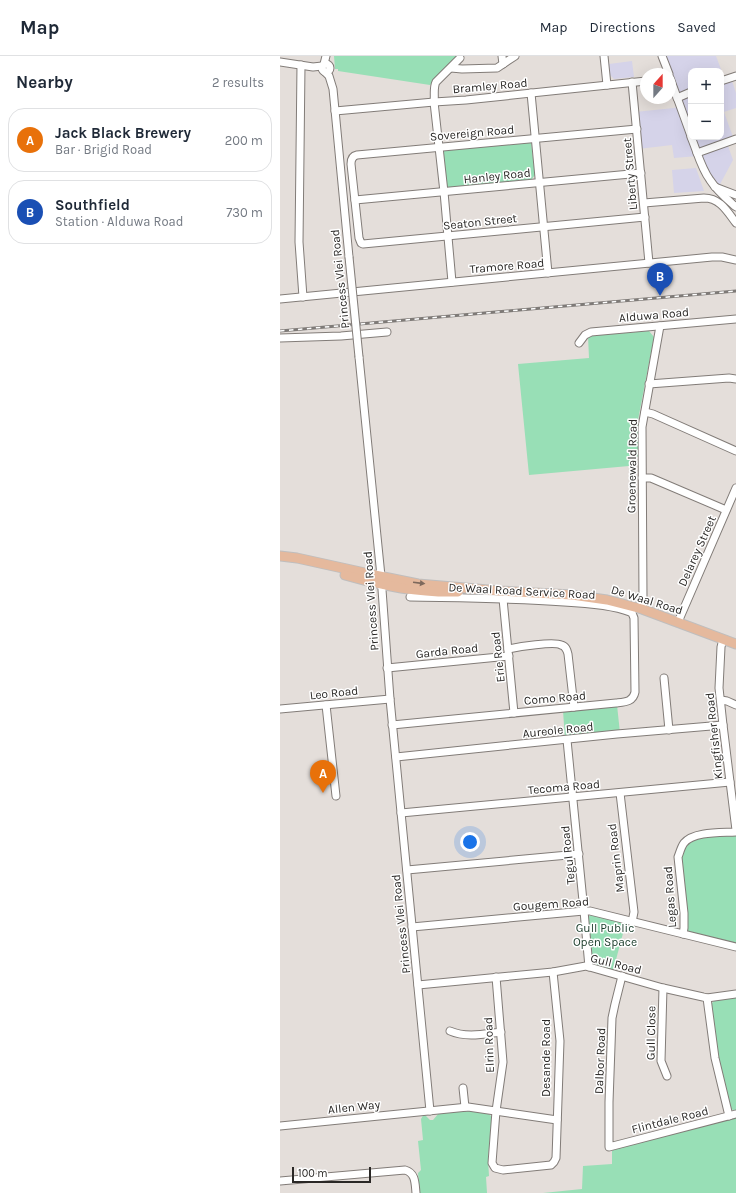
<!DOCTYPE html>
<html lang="en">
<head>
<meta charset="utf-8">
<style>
	:root { --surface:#fff; --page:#f6f6f7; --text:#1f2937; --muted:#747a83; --line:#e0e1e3; --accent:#0f766e }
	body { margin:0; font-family:Karla,sans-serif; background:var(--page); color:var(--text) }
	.controls { position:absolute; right:12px; top:12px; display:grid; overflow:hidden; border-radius:8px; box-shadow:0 4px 16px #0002 }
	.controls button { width:36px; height:36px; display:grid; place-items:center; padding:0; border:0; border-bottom:1px solid var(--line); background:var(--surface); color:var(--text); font:20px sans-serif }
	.compass { position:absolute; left:360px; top:12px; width:36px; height:36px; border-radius:50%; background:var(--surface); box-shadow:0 4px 16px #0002; rotate:21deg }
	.scale { position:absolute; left:12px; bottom:10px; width:79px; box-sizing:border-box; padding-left:4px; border:2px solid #2a2826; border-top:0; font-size:11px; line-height:14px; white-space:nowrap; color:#2a2826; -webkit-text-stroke:3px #fff; paint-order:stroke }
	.you { position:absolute; left:190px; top:786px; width:14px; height:14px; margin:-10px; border:3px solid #fff; border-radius:50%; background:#1a73e8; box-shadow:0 0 0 6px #1a73e833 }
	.badge { display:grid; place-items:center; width:26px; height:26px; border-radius:50%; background:var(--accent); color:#fff; font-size:13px; font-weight:700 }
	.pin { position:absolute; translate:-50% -33px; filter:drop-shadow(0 1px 2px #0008) }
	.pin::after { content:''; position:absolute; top:21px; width:14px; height:12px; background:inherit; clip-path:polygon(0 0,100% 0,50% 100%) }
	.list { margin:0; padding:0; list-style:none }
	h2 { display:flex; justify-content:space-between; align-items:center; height:52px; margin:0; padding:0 16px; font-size:17px }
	h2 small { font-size:13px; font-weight:400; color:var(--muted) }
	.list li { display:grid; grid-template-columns:26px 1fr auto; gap:12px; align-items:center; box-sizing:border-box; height:64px; margin:0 8px 8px; padding:0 8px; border:1px solid var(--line); border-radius:16px }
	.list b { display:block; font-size:15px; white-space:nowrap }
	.list p { margin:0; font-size:13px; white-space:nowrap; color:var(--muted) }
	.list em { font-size:13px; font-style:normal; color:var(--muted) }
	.map { position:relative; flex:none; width:456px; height:1137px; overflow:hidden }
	header { display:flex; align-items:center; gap:24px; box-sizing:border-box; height:56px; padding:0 20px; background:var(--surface); border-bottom:1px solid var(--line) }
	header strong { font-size:19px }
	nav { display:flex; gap:22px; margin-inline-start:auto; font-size:14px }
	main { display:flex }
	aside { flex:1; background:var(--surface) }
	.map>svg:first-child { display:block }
</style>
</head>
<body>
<header>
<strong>Map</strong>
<nav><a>Map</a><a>Directions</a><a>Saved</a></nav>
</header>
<main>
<aside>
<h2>Nearby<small>2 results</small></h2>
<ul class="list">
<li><span class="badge" style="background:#e8710a">A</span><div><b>Jack Black Brewery</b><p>Bar · Brigid Road</p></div><em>200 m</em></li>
<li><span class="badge" style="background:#1a4fb4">B</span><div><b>Southfield</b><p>Station · Alduwa Road</p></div><em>730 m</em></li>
</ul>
</aside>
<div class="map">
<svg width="456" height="1137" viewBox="0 0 456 1137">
	<rect width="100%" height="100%" fill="#e4deda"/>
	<g fill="#d5d3e9" fill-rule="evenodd">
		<path d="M382,0H436L445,24L451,22L456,37V52L444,56L454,84L447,87L453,104L438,132L418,100L394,102L392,89L358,93L355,56L394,52L400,50ZM411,15H441V81H411Z"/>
		<path d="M352,5L354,21L334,23L330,19L329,8Z"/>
		<path d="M416,112L424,135L394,137L392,114Z"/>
	</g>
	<g fill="#98dfb6">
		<path d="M54,0H177L150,29L58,15V13H55Z"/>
		<path d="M251,86L255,119L251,124L168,132H167L162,96L164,94Z"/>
		<path d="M369,275L374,281L358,364V400L349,410L249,419L238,308L309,302L308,280Z"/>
		<path d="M337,649L340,677L285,682L283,655Z"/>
		<path d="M456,776V891L403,878L401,793L411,782Z"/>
		<path d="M311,859H314L346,866L333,915L314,909L311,905L307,864L308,861Z"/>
		<path d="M456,941V1055L453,1054L449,1051L440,1009L431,948L435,944Z"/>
		<path d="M190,1055L208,1057L212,1061L208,1103L209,1120L206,1121L207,1137H140L138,1117L141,1114L138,1085L143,1084L141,1063L144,1058L150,1064H153L159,1057Z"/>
		<path d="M456,1062V1137H263L302,1133L303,1110L332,1108V1095L336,1092Z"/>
	</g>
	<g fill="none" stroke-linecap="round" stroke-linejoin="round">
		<defs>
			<g id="minor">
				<path d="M222,0L223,8"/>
				<path d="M324,0L327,29"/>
				<path d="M382,0L389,18"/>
				<path d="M0,6L33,11L42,10"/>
				<circle cx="46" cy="12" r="4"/>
				<path d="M44,8L46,0"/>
				<path d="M21,9L19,186L23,241"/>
				<path d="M171,12L182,13L217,12L235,0"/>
				<path d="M45,16L49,20L53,33L69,201"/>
				<path d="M390,22L411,80"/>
				<path d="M441,25L456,20"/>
				<path d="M352,26L369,207"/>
				<path d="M251,37L268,217"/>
				<path d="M397,42L411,36"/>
				<path d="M55,55L154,46L186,44L366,25"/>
				<path d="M357,73L77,99C72,100 71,104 71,108L79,182L81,187L83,188L365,161"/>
				<path d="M411,81C417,95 421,112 430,124C437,135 447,143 456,151"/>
				<path d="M417,97L456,83"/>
				<path d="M435,131L456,139"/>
				<path d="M75,144L361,117"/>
				<path d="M364,147L424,142C440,142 447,155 456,167"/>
				<path d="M172,226L164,136L154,46C155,39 153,32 156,26L180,2"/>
				<path d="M0,243L432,201H442L456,204"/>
				<path d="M0,282L61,280L107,276"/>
				<path d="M299,287L305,279L311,276L456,263"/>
				<path d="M79,301L101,520L110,643L150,1055"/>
				<path d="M369,328L449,322L456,323"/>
				<path d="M365,356L373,358L456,395"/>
				<path d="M362,422H371L446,454"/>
				<path d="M223,543L234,657"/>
				<path d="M362,553L363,542L362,371L380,270"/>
				<path d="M398,566L456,432"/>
				<path d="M443,583L441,591L439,632L443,669L456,774"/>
				<path d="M228,593C238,591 274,585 281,589C286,590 287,594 288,598L294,651"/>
				<path d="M107,612L229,600"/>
				<path d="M384,622L389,674"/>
				<path d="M441,644L447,645L456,649"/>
				<path d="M46,649L56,740"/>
				<path d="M0,653L110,643"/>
				<path d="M112,669L336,647C345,646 353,646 355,636L354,562L352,557L350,556C332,549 304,547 284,546C232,542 181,542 130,541"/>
				<path d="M287,684L304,855L309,911"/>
				<path d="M116,701L337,678L443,669"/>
				<path d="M340,737L354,856L352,866"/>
				<path d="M121,757L450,726"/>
				<path d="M127,814L299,798"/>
				<path d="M132,871L304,855H310L456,891"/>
				<path d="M403,878L404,872V857L398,801C400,796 401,791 404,787C414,775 442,777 456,776"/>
				<path d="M342,920L335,948L332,962L329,1046V1091L456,1058"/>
				<path d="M216,921L223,1006L216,1055L212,1107L215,1112L223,1114L271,1109L274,1106L276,1102L280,985L273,916"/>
				<path d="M138,929L273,916L306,910L383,932L423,941L427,942L456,938"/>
				<path d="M383,932L381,1005L387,1020"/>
				<path d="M427,942L435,1002L449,1060"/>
				<path d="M170,975C186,982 204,978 221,976"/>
				<path d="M183,1032L185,1051"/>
				<path d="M0,1070L188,1051L277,1064"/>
				<path d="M0,1125L125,1114C136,1117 135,1128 136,1137"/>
			</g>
			<g id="major">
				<path d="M0,500L17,502L85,517L138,528L220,535L292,539L327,544L362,553L456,588"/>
				<path d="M65,519C104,530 138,537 178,536"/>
			</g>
		</defs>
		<use href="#minor" stroke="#827c78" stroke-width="9"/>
		<use href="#major" stroke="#bfbebe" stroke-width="11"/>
		<use href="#minor" stroke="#fff" stroke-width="7"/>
		<use href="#major" stroke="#e5b99d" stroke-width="9"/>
		<defs>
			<path id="rail" d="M0,275L456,235"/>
		</defs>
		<use href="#rail" stroke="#7e7a77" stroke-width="3"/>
		<use href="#rail" stroke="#fff" stroke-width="1.5" stroke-dasharray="4.5" stroke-linecap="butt"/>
		<defs>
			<path id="minor-bridge" d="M69,201L79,301"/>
		</defs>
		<use href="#minor-bridge" stroke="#827c78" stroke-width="9" stroke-linecap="butt"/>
		<use href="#minor-bridge" stroke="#fff" stroke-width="7"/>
	</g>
	<defs><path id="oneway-solid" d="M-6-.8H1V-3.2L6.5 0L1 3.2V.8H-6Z"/></defs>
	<use fill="#7e695c" href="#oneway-solid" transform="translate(139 527) rotate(7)"/>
	<g text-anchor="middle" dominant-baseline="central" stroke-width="3" stroke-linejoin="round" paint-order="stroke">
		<g font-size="12" fill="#2a2826" stroke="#fff">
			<text transform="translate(210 30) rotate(-5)">Bramley Road</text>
			<text transform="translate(192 77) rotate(-5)">Sovereign Road</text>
			<text transform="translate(350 118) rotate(-95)">Liberty Street</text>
			<text transform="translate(217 120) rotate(-6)">Hanley Road</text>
			<text transform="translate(200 166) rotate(-6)">Seaton Street</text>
			<text transform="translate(227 210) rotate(-5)">Tramore Road</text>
			<text transform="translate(60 223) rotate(-96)">Princess Vlei Road</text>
			<text transform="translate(374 259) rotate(-5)">Alduwa Road</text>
			<text transform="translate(352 410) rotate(-89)">Groenewald Road</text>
			<text transform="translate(417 495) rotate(-66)">Delarey Street</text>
			<text transform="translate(242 535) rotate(3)">De Waal Road Service Road</text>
			<text transform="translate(367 544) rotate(17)">De Waal Road</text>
			<text transform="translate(91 545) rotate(-94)">Princess Vlei Road</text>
			<text transform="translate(167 595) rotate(-6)">Garda Road</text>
			<text transform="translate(218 601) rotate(-96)">Erie Road</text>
			<text transform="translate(54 637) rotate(-6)">Leo Road</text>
			<text transform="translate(275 642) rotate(-5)">Como Road</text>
			<text transform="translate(278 674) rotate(-6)">Aureole Road</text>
			<text transform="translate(434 680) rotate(-96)">Kingfisher Road</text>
			<text transform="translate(284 731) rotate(-5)">Tecoma Road</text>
			<text transform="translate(288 799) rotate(-96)">Tegul Road</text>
			<text transform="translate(336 802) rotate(-97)">Maprin Road</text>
			<text transform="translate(390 841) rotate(-94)">Legas Road</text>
			<text transform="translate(271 848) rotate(-4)">Gougem Road</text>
			<text transform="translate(121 868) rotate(-96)">Princess Vlei Road</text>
			<text transform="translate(336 908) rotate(14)">Gull Road</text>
			<text transform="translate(371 977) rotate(-89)">Gull Close</text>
			<text transform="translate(209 989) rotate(-92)">Elrin Road</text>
			<text transform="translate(266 1002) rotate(-90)">Desande Road</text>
			<text transform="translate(320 1005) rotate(-88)">Dalbor Road</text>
			<text transform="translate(74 1051) rotate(-6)">Allen Way</text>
			<text transform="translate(390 1064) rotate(-14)">Flintdale Road</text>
		</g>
		<g font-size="12" fill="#183a28" stroke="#fff">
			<text x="325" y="872">Gull Public<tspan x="325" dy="14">Open Space</tspan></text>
		</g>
	</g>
</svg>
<div class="controls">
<button>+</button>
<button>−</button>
</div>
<svg class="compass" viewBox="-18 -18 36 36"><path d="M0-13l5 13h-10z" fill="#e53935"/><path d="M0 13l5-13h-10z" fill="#747a83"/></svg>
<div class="scale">100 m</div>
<div class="you"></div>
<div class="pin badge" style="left:43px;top:737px;background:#e8710a">A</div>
<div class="pin badge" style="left:380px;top:240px;background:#1a4fb4">B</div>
</div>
</main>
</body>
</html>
